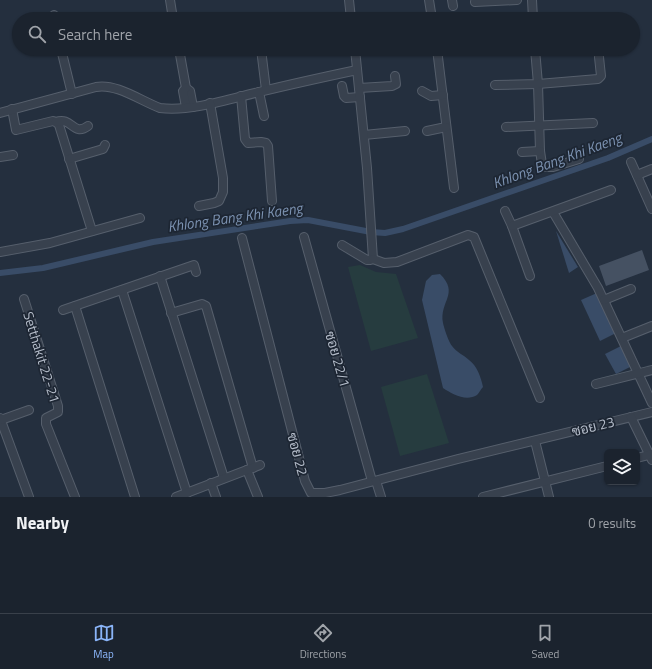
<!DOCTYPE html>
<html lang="en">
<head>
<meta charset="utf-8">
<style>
	:root { --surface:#1b232e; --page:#242b36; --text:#f1f3f6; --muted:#a0a4aa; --line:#39404a; --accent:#8ab4f8 }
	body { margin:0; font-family:"Titillium Web",Sarabun,sans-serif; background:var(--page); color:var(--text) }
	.controls { position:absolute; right:12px; bottom:12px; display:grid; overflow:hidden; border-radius:6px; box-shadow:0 1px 3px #0004 }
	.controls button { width:36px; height:36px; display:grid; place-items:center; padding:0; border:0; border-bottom:1px solid var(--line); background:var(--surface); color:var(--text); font:20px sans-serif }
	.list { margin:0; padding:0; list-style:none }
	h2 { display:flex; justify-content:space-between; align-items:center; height:52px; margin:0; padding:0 16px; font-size:17px }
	h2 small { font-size:13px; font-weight:400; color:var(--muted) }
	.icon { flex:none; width:22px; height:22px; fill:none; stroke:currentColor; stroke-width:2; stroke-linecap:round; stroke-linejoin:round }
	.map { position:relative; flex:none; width:652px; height:497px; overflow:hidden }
	.search { position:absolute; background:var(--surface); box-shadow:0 1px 3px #0004; left:12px; right:12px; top:12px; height:44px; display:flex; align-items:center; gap:10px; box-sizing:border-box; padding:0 14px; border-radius:22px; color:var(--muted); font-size:15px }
	.sheet { height:116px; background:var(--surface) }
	nav { display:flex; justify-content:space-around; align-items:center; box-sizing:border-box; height:56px; border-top:1px solid var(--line); background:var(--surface); font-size:11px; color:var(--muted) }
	nav a { display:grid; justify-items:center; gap:2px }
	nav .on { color:var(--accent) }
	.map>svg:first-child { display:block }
</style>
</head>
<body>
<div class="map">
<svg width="652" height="497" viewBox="0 0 652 497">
	<rect width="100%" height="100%" fill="#242f3e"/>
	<g fill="#263c3f">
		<path d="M360,265L376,272L396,274L418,338L371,351L348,267Z"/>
		<path d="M427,374L449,443L400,456L381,387Z"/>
	</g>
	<g fill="#394c67">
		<path d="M556,231L578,267L569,273Z"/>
		<path d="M440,274C460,294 439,301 443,323C444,328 449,343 452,346C456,352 464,355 469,360C477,366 481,377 483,387C481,389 479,393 477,395C466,402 452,394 443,388L422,300L426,281L432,275Z"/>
		<path d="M597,293L616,333L600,341L581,300Z"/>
		<path d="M621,346L632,366L616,374L605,354Z"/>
	</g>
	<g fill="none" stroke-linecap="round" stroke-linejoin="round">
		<path stroke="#394c67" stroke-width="6" d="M0,273L43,268L153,242L290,221L308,220L371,232L385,233L403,229L608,158L652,139"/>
	</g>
	<path fill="#455162" d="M642,250L649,270L606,286L599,266Z"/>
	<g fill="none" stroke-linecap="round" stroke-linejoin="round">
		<defs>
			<g id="minor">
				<path d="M170,0L173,19"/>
				<path d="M349,0L351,19"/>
				<path d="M429,0L432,19"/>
				<path d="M452,0L453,6"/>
				<path d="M532,0L533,19"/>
				<path d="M475,2L517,0"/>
				<path d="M54,15L55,19"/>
				<path d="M61,49L72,94"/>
				<path d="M179,49L186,88L190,91L193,107"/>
				<path d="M261,49L266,90"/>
				<path d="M382,49V50"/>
				<path d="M437,49L454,188"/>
				<path d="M535,49L538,84L540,151L542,164L546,167H553L579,159"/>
				<path d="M495,85L538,84L598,79L601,76L599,57"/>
				<path d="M342,86L344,96L346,98L360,97"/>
				<path d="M186,88L183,91L186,107"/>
				<path d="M359,88L392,86L396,84L395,76"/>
				<path d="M422,91L431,96L443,95"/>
				<path d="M259,92L264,116"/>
				<path d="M241,96L245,139L248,143L261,142L266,143L268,146L272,201"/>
				<path d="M12,109L16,130L53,121L56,122L59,125L92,231"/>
				<path d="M0,113L96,87C116,83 141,101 160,108C190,112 230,99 259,92C292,84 324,77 357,70"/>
				<path d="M56,122C72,116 73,137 88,126"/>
				<path d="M506,127L593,123"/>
				<path d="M427,131L446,127"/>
				<path d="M364,135L405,131"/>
				<path d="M522,152L540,151"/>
				<path d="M0,157L13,155"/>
				<path d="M69,159L103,149L105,145"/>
				<path d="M631,162L652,209"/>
				<path d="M637,175L652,169"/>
				<path d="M199,206L214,203L219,201L223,192V178L210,103"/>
				<path d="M505,211L512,226L530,276"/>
				<path d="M553,212L598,288L652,403"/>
				<path d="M512,226L611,190"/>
				<path d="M304,237L372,481"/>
				<path d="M242,238L305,481L311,493H325L340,490L458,459L652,412"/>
				<path d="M342,245L367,260H370L373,259L367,168L355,49"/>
				<path d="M0,252L50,243L140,218"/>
				<path d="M373,259L384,263L397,262L468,235L474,237L540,398"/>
				<path d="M160,276L224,478"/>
				<path d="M122,290L187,493"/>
				<path d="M24,299L58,406V412L46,418V424L75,497"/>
				<path d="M604,300L631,289"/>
				<path d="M75,306L135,497"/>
				<path d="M63,310L194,265L196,272"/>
				<path d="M171,313L202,304L206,306L253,468"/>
				<path d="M622,338L652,326"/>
				<path d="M596,384L652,370"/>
				<path d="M631,417L652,460"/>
				<path d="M0,418L29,497"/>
				<path d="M1,420L29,410"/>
				<path d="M535,441L549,497"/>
				<path d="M637,458L652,454"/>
				<path d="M247,470L258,497"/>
				<path d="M376,481L381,497"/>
				<path d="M211,483L216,497"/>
				<path d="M176,497L260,465"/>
				<path d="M483,497L607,466"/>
			</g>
		</defs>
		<use href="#minor" stroke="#565f6c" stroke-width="10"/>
		<use href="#minor" stroke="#38414e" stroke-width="8"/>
	</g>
	<g text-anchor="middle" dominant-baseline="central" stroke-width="3.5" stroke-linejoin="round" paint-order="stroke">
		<g font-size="14" fill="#b4bcc9" stroke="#1d2633">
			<text transform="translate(42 357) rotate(73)">Setthakit 22-21</text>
			<text transform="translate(338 359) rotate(74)">ซอย 22/1</text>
			<text transform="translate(593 426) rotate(-14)">ซอย 23</text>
			<text transform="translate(298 454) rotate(75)">ซอย 22</text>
		</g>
		<g font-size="15" font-style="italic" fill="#7c92b1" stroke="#1d2633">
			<text transform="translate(557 160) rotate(-20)">Khlong Bang Khi Kaeng</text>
			<text transform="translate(235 217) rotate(-8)">Khlong Bang Khi Kaeng</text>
		</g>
	</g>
</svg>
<div class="controls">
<button><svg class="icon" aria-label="layers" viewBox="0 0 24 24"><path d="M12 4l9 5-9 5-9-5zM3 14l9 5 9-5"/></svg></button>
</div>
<div class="search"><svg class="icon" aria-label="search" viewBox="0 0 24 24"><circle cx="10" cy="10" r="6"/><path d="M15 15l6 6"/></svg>Search here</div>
</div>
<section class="sheet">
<h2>Nearby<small>0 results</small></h2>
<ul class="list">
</ul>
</section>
<nav>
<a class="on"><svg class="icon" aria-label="map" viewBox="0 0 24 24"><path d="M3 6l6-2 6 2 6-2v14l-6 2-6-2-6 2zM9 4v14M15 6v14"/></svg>Map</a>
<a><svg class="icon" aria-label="directions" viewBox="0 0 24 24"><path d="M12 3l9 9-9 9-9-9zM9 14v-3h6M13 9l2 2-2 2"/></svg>Directions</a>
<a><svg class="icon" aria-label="saved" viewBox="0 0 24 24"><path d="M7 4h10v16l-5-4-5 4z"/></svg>Saved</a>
</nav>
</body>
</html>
